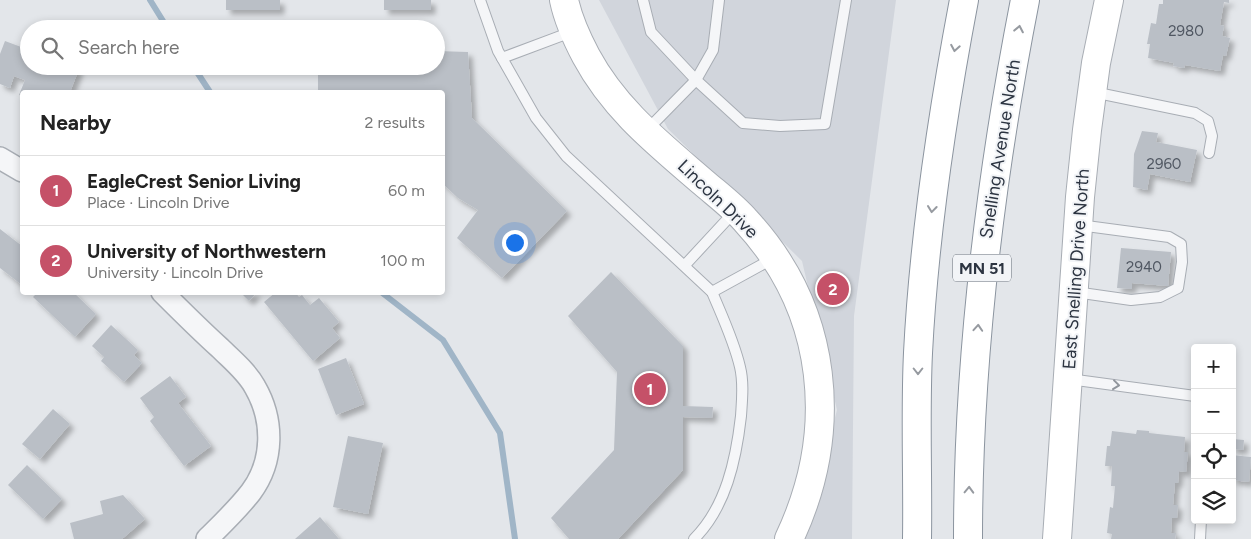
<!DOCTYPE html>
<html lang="en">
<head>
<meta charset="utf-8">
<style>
	:root { --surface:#fff; --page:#f2f2f2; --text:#222; --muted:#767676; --line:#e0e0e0; --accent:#c55168 }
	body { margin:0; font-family:Figtree,sans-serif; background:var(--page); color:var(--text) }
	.controls { position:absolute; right:15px; bottom:15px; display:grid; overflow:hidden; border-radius:5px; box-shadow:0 2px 8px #0003 }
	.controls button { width:45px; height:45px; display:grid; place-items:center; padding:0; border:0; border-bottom:1px solid var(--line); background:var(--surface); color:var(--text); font:25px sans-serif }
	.you { position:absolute; left:514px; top:242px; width:18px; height:18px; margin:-12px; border:4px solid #fff; border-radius:50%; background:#1a73e8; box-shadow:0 0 0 8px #1a73e833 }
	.badge { display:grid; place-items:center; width:32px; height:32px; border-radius:50%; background:var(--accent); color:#fff; font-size:16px; font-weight:700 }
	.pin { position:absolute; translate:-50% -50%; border:2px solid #fff; box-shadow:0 1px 5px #0006 }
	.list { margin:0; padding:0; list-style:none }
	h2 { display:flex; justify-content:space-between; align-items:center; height:65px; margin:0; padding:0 20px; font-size:21px }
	h2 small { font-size:16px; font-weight:400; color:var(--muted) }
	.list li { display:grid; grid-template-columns:32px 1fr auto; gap:15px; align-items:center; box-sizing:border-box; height:70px; padding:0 20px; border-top:1px solid var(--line) }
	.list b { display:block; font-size:19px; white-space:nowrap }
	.list p { margin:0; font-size:16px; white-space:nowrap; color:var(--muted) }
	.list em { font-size:16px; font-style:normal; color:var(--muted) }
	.icon { flex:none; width:28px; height:28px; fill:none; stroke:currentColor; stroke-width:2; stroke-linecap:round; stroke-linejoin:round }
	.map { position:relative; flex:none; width:1251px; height:539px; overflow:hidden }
	.search { position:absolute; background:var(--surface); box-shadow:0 2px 8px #0003; left:20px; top:20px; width:425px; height:55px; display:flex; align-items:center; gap:12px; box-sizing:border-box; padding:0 18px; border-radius:28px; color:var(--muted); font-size:19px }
	.panel { position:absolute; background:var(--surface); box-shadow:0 2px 8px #0003; left:20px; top:90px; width:425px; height:205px; border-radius:5px }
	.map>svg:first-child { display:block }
</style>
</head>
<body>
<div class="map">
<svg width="1251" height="539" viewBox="0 0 1251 539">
	<defs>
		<filter id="shadow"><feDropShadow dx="4.5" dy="4.5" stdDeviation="2.5" flood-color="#0004"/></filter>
	</defs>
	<rect width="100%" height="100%" fill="#e3e6ea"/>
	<path fill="#d1d5dc" d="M599,0H896L854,316L852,539H803L837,410L802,261L668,129Z"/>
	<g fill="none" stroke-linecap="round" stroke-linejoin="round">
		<g stroke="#a0b5c7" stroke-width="6">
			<path d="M150,0L168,29"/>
			<path d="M193,66L210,92"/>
			<path d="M381,292L443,340L500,433L515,539"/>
		</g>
	</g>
	<g fill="#babfc6" filter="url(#shadow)">
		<rect x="226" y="0" width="54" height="10"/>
		<rect x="384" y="0" width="47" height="10"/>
		<path d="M1163,0H1229V3L1224,2L1220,25L1224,26L1222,36L1230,38L1226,56L1223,55L1220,71L1185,65L1184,68L1173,66L1174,63L1148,58L1150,44H1147L1151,23L1156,24L1159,4H1163Z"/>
		<path d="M5,41L29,50V66H70L79,69L70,92H22V96L19,95L25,80L14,76L10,88L0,84V54Z"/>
		<path d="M436,51L468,52L472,118L567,211L502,278L457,238L478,210L458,198L442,183V92H318V66H436Z"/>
		<path d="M1142,131L1158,133L1156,142L1197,150L1190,182L1150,174L1147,190L1133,187L1134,154Z"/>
		<path d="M0,229L22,246V285L0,268Z"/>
		<path d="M1121,248L1171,252L1168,286L1132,283V289L1117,288Z"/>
		<path d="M611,272L683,346V406L713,407L712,418L683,417V470L618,539H569L551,518L614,450L617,372L568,316Z"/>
		<path d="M38,292H73L96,314L75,337L33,297Z"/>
		<path d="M240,292H257L249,301Z"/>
		<path d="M276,292H295L299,297L302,295L310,305L319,298L339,322L332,328L340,338L313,361L264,302Z"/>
		<path d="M111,325L138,350L134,355L142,363L124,382L101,361L104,357L92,346Z"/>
		<path d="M346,358L364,404L336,415L318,369Z"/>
		<path d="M170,376L186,397L178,403L211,446L184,466L150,421L154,417L140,398Z"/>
		<path d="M53,409L70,424L40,459L22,444Z"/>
		<path d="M1137,430L1149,431V433L1185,437L1184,452H1188L1186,472L1179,471L1178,483H1175L1173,505H1178L1177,518H1172L1171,533H1176L1175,539H1111L1112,534L1107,533L1110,507L1113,508L1115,486H1111L1112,466H1105L1107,446H1110L1112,431L1136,434Z"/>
		<path d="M348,436L383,443L368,514L333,507Z"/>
		<path d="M1232,439L1244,440L1243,450L1232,449Z"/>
		<path d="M1232,455L1251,457L1249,482L1232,480Z"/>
		<path d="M27,465L62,499L43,519L8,485Z"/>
		<path d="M123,495L145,519L122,539H74L70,523L103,514L100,501Z"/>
		<path d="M320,517L339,539H295Z"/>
	</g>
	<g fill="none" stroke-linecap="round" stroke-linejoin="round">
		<defs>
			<g id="lane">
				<path d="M480,0L498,51L536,118L566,156L712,292C722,316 734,341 740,367C744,383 742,400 741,416C736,460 726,507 694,539"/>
				<path d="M643,0L651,32L696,80L743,123L780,126L825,124L846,0"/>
				<path d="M502,58L574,31"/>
				<path d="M1093,92L1195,113L1208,121L1212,136L1209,153"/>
				<path d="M646,131L696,80L713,50L719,0"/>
				<path d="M685,265L735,211"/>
				<path d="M712,292L774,258"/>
				<path d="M1075,292L1131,300L1160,297L1178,288L1182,262L1181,244L1169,237L1079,225"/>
				<path d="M1069,379L1195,396"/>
				<path d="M1200,539L1201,520"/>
			</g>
			<g id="street">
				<path d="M0,158L22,171"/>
				<path d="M162,292C181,311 200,330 220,348C232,360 247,372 255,387C274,420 274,461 251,492C238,509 222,524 207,539"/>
			</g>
			<g id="secondary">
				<path d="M564,0C568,19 577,39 586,56C615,110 659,144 704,183C718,195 734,207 746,221C829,311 840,431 789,539"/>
				<path d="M1057,539L1080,197L1087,130L1096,63L1109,0"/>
			</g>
			<g id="highway">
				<path d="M917,539C918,477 915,415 918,353C924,235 942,116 964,0"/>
				<path d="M968,539C968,356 990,179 1025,0"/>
			</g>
		</defs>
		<use href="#lane" stroke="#a8adb4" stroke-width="12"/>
		<use href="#street" stroke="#a8adb4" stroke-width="24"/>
		<use href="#secondary" stroke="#a8adb4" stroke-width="30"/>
		<use href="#highway" stroke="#8b949f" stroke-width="30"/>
		<use href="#lane" stroke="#f5f6f8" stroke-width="10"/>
		<use href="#street" stroke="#f5f6f8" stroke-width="21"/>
		<use href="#secondary" stroke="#fff" stroke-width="28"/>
		<use href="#highway" stroke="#fff" stroke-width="28"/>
	</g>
	<defs><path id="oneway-chevron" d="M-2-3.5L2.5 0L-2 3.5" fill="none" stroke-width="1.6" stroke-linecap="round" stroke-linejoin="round" transform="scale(1.25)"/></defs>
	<g stroke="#969aa0">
		<use href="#oneway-chevron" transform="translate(1019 29) rotate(-79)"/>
		<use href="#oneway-chevron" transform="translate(955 48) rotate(100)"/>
		<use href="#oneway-chevron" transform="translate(932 209) rotate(97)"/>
		<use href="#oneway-chevron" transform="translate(978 328) rotate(-86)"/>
		<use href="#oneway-chevron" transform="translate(918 371) rotate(90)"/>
		<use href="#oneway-chevron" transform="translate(969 490) rotate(-88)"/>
	</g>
	<use stroke="#90959c" href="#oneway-chevron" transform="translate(1116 385) rotate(7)"/>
	<g text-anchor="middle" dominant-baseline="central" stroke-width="4" stroke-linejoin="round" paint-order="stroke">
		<g font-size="15" fill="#505762">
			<text x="1186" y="31">2980</text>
			<text x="1164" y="164">2960</text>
			<text x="1144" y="267">2940</text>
		</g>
		<rect fill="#f2f4f7" stroke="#676e78" stroke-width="1" x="953" y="254.5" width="58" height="27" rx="4"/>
		<g font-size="16" font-weight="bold" fill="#2c3441">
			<text x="982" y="268">MN 51</text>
		</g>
		<g font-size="18" fill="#2c3441" stroke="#f2f4f7">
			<text transform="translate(1000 149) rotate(-81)">Snelling Avenue North</text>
			<text transform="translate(718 199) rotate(44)">Lincoln Drive</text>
			<text transform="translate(1076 269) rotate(-86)">East Snelling Drive North</text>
		</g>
	</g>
</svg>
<div class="controls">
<button>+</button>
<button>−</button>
<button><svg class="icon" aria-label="locate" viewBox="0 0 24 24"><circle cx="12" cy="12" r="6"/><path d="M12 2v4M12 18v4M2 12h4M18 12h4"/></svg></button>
<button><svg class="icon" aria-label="layers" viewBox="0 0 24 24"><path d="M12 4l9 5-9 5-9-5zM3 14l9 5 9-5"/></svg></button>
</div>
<div class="you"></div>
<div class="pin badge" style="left:650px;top:389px">1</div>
<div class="pin badge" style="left:833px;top:289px">2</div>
<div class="search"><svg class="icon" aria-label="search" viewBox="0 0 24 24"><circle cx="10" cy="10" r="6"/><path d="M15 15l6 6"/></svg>Search here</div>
<section class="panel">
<h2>Nearby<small>2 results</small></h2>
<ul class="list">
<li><span class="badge">1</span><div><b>EagleCrest Senior Living</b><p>Place · Lincoln Drive</p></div><em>60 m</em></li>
<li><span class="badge">2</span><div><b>University of Northwestern</b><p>University · Lincoln Drive</p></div><em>100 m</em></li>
</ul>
</section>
</div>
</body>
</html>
